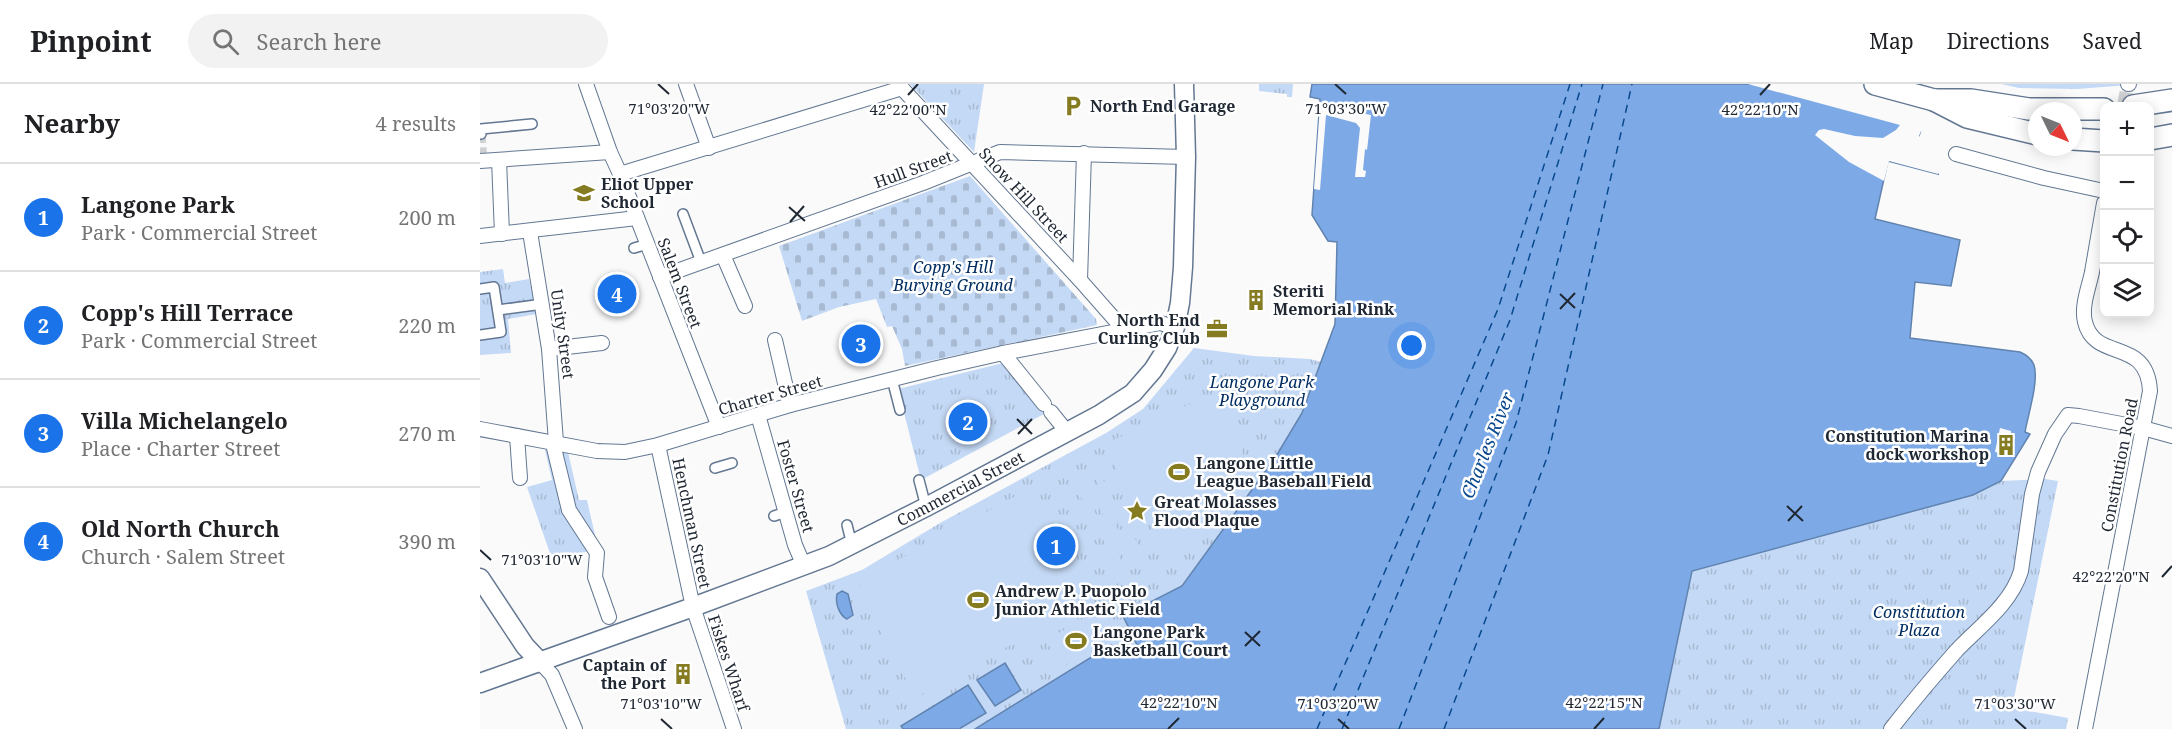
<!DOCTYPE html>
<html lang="en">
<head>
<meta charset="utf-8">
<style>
	:root { --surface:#fff; --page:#f2f2f2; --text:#202124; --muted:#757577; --line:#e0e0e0; --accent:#1a73e8 }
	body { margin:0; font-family:"Noto Serif",serif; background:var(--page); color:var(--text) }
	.controls { position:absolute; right:18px; top:18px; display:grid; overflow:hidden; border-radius:12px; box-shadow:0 3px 15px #0003 }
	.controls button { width:54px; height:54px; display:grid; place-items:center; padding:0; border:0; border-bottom:2px solid var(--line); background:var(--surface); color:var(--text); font:30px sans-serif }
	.compass { position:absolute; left:1548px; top:18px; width:54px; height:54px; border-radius:50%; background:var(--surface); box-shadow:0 3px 15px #0003; rotate:133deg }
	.you { position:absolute; left:932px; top:262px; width:21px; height:21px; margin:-15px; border:4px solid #fff; border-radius:50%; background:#1a73e8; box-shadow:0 0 0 9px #1a73e833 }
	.badge { display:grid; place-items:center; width:39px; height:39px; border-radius:50%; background:var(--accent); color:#fff; font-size:20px; font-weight:700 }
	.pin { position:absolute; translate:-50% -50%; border:3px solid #fff; box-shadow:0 2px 6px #0006 }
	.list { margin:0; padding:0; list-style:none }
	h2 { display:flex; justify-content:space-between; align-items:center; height:78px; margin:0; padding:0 24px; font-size:26px }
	h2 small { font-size:20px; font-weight:400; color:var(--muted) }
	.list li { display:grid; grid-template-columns:39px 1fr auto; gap:18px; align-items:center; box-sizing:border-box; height:108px; padding:0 24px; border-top:2px solid var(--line) }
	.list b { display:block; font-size:22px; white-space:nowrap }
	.list p { margin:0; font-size:20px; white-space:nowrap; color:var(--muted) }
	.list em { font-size:20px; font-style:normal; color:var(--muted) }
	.icon { flex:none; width:33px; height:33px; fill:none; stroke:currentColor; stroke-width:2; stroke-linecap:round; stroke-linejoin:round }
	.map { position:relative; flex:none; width:1692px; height:645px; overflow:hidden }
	header { display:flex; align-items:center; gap:36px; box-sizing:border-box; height:84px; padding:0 30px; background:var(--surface); border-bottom:2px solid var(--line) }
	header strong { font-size:28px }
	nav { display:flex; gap:33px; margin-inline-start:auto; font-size:21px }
	.search { width:420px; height:54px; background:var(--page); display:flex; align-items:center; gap:15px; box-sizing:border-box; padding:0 21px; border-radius:33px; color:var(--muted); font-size:22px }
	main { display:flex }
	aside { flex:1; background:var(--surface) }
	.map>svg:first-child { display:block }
</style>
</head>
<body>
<header>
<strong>Pinpoint</strong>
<div class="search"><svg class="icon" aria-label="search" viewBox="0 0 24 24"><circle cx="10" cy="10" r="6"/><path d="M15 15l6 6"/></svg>Search here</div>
<nav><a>Map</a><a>Directions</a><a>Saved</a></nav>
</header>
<main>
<aside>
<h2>Nearby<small>4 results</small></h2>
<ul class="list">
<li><span class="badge">1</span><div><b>Langone Park</b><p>Park · Commercial Street</p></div><em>200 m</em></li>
<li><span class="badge">2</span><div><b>Copp's Hill Terrace</b><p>Park · Commercial Street</p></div><em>220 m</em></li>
<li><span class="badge">3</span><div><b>Villa Michelangelo</b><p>Place · Charter Street</p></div><em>270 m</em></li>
<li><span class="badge">4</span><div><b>Old North Church</b><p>Church · Salem Street</p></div><em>390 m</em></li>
</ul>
</aside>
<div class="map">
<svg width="1692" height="645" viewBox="0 0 1692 645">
	<defs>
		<pattern id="grass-tufts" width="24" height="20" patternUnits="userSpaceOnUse" patternTransform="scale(1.5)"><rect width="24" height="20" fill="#c4d9f5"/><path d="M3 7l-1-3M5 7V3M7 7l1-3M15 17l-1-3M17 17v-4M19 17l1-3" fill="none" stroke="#a8bad2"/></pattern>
		<pattern id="cemetery-stones" width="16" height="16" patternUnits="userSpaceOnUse" patternTransform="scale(1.5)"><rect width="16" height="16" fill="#c4d9f5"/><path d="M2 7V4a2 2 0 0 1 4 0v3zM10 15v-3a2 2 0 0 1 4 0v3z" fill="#a8bad2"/></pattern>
	</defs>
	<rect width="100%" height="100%" fill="#fafafa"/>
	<g fill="url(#grass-tufts)">
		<path d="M430,0H504L494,68Z"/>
		<path d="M779,0H813L812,13H807V10L779,7Z"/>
		<path d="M1521,0H1662L1597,5L1539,4Z"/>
		<path d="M23,185L25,199L49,195L57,230L28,235L31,269L0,271V188Z"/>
		<path d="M714,264L774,272L830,275L841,278L822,329L795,374L702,502L643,532L658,563L637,573L631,561L495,645H366L326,507L382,486L460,439L626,349L663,325Z"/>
		<path d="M523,279L564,330L441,396L418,305Z"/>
		<path d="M65,366L88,368L99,416H107L118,464L73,478L47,403L72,396Z"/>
		<path d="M1565,395L1578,397L1532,624L1588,634L1586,645H1179L1212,487L1493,411L1521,397Z"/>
	</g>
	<path fill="url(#cemetery-stones)" d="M490,92L616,235L617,241L425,282L422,265L412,242L407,243L396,215L359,223L322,237L299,162Z"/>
	<g fill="#c4d9f5">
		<path d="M743,306L756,331L761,354V379L758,396L753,414L720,460L693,475L672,444L628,370L632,357L680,333Z"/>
		<path d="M614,379L638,423L633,426L609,382Z"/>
		<path d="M605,385L628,428L623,431L599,387Z"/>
		<path d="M595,390L618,434L613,436L590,393Z"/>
		<path d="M543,408L557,412L608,507L615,525C553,550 492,576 436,614L379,508L383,495Z"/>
		<path d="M644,435L668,478L662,481L639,437Z"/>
		<path d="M635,440L658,483L653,486L629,443Z"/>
		<path d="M625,445L648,489L643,492L619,448Z"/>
		<path d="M611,531L626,558L581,583L566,556Z"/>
	</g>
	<g fill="#7daae6" stroke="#6183b0" stroke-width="1.5">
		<path d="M832,0H1455L1439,52L1458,90L1408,77L1395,135L1480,156L1471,202L1435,198L1430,254L1540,268C1547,271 1551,274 1554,281C1559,297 1548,331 1545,348L1550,350L1521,397L1493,411L1212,487L1179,645H495L631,561L637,573L658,563L643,532L702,502L795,374L822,329L855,240L857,158L848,157L832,131L840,15L830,13Z"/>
		<path d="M362,507L368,510L373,531L367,535C359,531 355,519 357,510Z"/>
		<path d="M525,579L541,606L515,622L497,596Z"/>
		<path d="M488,601L506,629L479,645H423L421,642Z"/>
	</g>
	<g fill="#fafafa">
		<path d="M1268,0H1458L1444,47H1441L1439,52L1444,55L1459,86L1458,90L1409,77L1404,97L1369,78L1335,51L1339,46L1344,45L1375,52L1403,54L1416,46L1420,41Z"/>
		<path d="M840,21L891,31L887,66L885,65L883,86L886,87L885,93H875L880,44L876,39L846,31L840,106L834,105Z"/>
		<path d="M1520,344L1531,347V351L1535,352L1531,371L1515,368Z"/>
	</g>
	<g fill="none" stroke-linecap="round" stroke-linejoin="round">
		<g stroke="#08488e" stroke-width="1.5" stroke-dasharray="8 6" stroke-linecap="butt">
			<path d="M837,645L1018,225L1090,0"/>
			<path d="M862,645L1030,236L1102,0"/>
			<path d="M919,645L1036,339L1123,0"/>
			<path d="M964,645L1068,371L1152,0"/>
		</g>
		<path stroke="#ced0d2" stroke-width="9" stroke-dasharray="9 4.5" stroke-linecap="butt" d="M1,50L3,77"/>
		<path stroke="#ced0d2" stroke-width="14" stroke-dasharray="14 7" stroke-linecap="butt" d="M1644,22L1648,0"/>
		<defs>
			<g id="pedestrian">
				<path d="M1,50V45L52,40"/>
				<path d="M203,130L221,178"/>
				<path d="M154,164L168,160"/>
				<path d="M0,205L14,203L21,248L0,251"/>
				<path d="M18,226L63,220"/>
				<path d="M412,295L420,326"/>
				<path d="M235,384L252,379"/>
				<path d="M439,396L446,423"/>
				<path d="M294,432L306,428"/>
				<path d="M367,441L372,461"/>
			</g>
			<g id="minor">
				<path d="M106,0L130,68L140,90L239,343"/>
				<path d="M206,0L229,64"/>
				<path d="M418,0L600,196L644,246"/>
				<path d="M1648,0H1649"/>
				<path d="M1476,70L1564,94L1624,107"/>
				<path d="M19,76L22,150"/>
				<path d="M0,77L130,68"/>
				<path d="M140,90L422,4"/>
				<path d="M50,148L69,265L76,358"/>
				<path d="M0,152L157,134"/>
				<path d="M243,171L265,222"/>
				<path d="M180,193L443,99L520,68L706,73"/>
				<path d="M600,196L604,69"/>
				<path d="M295,256L310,321"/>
				<path d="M69,265L122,259"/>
				<path d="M523,269L564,320"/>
				<path d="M571,328L587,348"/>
				<path d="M278,331L315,461L324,482"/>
				<path d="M0,345L117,367L145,368L178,361L310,321L457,284L523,269L680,239L695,243"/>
				<path d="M37,352L40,394"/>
				<path d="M178,361L213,523L254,645"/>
				<path d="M74,364L89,426L117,469L115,493L129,533"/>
				<path d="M61,579L72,591L95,645"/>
				<path d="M1411,645C1432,618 1454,592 1477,566C1500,542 1531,520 1541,487L1552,410L1558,388L1575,350L1588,331L1599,332L1663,344L1692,352"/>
				<path d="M1605,645L1670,307C1667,252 1615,279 1605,238C1601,222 1609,203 1612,188C1616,165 1620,142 1624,119"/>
			</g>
			<g id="secondary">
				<path d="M0,494L45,562L61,579"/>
				<path id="s1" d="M0,599L213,523L349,472L446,423L619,331L653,309L673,286L687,264L695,243L700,219L703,183L706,73L704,0"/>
			</g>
			<g id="primary">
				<path d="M1395,0L1454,16L1487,33L1557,50"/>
				<path d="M1454,16H1491L1549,25H1624"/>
				<path d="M1653,22L1692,16"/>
				<path d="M1593,55L1624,57"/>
				<path d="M1670,55L1692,51"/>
			</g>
		</defs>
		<use href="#pedestrian" stroke="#637792" stroke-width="12"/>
		<use href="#minor" stroke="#637792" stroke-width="16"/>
		<use href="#secondary" stroke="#637792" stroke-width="21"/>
		<use href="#primary" stroke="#637792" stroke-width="24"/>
		<use href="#pedestrian" stroke="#fff" stroke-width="9"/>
		<use href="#minor" stroke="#fff" stroke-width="14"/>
		<use href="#secondary" stroke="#fff" stroke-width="18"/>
		<use href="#primary" stroke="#fff" stroke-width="21"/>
	</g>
	<path fill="none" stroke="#1f2732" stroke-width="2" d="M178,0L189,10M855,0L866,10M428,11L438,0M1280,11L1290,0M309,123L325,137M310,138L324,122M1080,210L1095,224M1080,225L1095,209M537,335L552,350M538,350L552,335M1307,422L1323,437M1308,437L1322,422M0,466L11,476M1682,493L1692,482M765,548L780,562M765,562L780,547M181,635L192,645M858,635L869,645M1535,635L1546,645M688,645L699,634M1114,645L1124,634"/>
	<defs>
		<symbol id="parking-bare" viewBox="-9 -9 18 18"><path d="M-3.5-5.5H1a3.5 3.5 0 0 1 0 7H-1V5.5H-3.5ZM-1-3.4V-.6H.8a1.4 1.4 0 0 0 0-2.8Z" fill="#857b20" stroke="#fff" stroke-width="2.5" paint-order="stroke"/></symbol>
		<symbol id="school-bare" viewBox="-9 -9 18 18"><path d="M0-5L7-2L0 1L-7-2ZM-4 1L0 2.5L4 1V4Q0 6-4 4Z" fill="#857b20" stroke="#fff" stroke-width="2.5" paint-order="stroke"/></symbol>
		<symbol id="building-bare" viewBox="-9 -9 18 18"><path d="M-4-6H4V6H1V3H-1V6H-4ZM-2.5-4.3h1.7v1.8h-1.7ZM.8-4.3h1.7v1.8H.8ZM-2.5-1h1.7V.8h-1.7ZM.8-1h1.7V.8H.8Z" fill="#857b20" stroke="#fff" stroke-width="2.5" paint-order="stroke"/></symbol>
		<symbol id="office-bare" viewBox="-9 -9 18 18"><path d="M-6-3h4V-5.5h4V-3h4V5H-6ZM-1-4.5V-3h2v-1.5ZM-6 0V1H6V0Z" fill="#857b20" stroke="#fff" stroke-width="2.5" paint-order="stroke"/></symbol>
		<symbol id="stadium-bare" viewBox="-9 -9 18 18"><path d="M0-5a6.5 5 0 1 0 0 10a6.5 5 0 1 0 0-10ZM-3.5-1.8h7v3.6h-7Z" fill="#857b20" stroke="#fff" stroke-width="2.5" paint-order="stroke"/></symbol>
		<symbol id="sight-bare" viewBox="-9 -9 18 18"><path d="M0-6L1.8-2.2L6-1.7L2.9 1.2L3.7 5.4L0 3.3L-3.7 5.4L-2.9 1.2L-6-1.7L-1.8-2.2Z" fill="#857b20" stroke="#fff" stroke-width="2.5" paint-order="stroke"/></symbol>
	</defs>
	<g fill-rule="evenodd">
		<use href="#parking-bare" x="578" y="7" width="30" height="30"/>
		<use href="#school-bare" x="89" y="94" width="30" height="30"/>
		<use href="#building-bare" x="761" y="201" width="30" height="30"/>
		<use href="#office-bare" x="722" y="230" width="30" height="30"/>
		<use href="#building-bare" x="1511" y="346" width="30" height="30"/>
		<use href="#stadium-bare" x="684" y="373" width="30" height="30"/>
		<use href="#sight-bare" x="642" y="412" width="30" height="30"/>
		<use href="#stadium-bare" x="483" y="501" width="30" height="30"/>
		<use href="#stadium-bare" x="581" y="542" width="30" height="30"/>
		<use href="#building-bare" x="188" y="575" width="30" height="30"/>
	</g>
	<g text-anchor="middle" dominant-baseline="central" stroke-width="5" stroke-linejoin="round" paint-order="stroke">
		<g font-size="16" font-weight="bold" fill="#1f2732" stroke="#fff" text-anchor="start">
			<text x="610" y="22">North End Garage</text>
			<text x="121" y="100">Eliot Upper<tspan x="121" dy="18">School</tspan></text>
			<text x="793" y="207">Steriti<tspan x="793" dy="18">Memorial Rink</tspan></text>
			<text x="720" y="236" text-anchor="end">North End<tspan x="720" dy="18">Curling Club</tspan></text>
			<text x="1509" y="352" text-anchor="end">Constitution Marina<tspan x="1509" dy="18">dock workshop</tspan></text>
			<text x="716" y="379">Langone Little<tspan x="716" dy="18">League Baseball Field</tspan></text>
			<text x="674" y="418">Great Molasses<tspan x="674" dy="18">Flood Plaque</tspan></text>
			<text x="515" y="507">Andrew P. Puopolo<tspan x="515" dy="18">Junior Athletic Field</tspan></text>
			<text x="613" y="548">Langone Park<tspan x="613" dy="18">Basketball Court</tspan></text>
			<text x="186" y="581" text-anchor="end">Captain of<tspan x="186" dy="18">the Port</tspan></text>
		</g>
		<g font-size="16" fill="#1f2732" stroke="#fff">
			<text transform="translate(433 85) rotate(-20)">Hull Street</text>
			<text transform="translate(544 111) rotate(47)">Snow Hill Street</text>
			<text transform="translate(200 199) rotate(69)">Salem Street</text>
			<text transform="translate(83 250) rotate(82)">Unity Street</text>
			<text transform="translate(290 311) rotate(-16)">Charter Street</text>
			<text transform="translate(1639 381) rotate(-79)">Constitution Road</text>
			<text transform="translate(316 402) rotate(74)">Foster Street</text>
			<text stroke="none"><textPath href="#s1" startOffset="519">Commercial Street</textPath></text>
			<text transform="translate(212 439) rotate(78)">Henchman Street</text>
			<text transform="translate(249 579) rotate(72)">Fiskes Wharf</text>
		</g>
		<g font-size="16" font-style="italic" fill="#002d61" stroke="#fff">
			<text x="473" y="183">Copp's Hill<tspan x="473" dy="18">Burying Ground</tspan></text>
			<text x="782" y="298">Langone Park<tspan x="782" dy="18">Playground</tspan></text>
			<text x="1439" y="528">Constitution<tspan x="1439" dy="18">Plaza</tspan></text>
		</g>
		<g font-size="18" font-style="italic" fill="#08488e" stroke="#fff">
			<text transform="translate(1007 361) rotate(-68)">Charles River</text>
		</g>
	</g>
	<g font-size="15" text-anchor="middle" fill="#1f2732" stroke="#fff" stroke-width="5" stroke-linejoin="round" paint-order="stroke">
		<text x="189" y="30">71°03'20"W</text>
		<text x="866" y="30">71°03'30"W</text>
		<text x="428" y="31">42°22'00"N</text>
		<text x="1280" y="31">42°22'10"N</text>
		<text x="62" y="481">71°03'10"W</text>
		<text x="1631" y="498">42°22'20"N</text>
		<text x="699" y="624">42°22'10"N</text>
		<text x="1124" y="624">42°22'15"N</text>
		<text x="181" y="625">71°03'10"W</text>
		<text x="858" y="625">71°03'20"W</text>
		<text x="1535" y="625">71°03'30"W</text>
	</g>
</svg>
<div class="controls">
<button>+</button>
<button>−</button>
<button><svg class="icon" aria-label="locate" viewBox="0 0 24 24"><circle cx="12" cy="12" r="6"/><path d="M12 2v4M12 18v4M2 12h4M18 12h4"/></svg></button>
<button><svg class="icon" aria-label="layers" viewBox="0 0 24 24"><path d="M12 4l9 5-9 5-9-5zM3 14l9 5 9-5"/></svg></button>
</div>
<svg class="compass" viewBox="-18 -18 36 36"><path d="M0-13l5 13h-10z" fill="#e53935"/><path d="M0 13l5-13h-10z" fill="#757577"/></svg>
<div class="you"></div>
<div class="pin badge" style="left:576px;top:462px">1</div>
<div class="pin badge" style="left:488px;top:338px">2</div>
<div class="pin badge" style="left:381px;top:260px">3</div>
<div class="pin badge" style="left:137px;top:210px">4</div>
</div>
</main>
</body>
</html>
